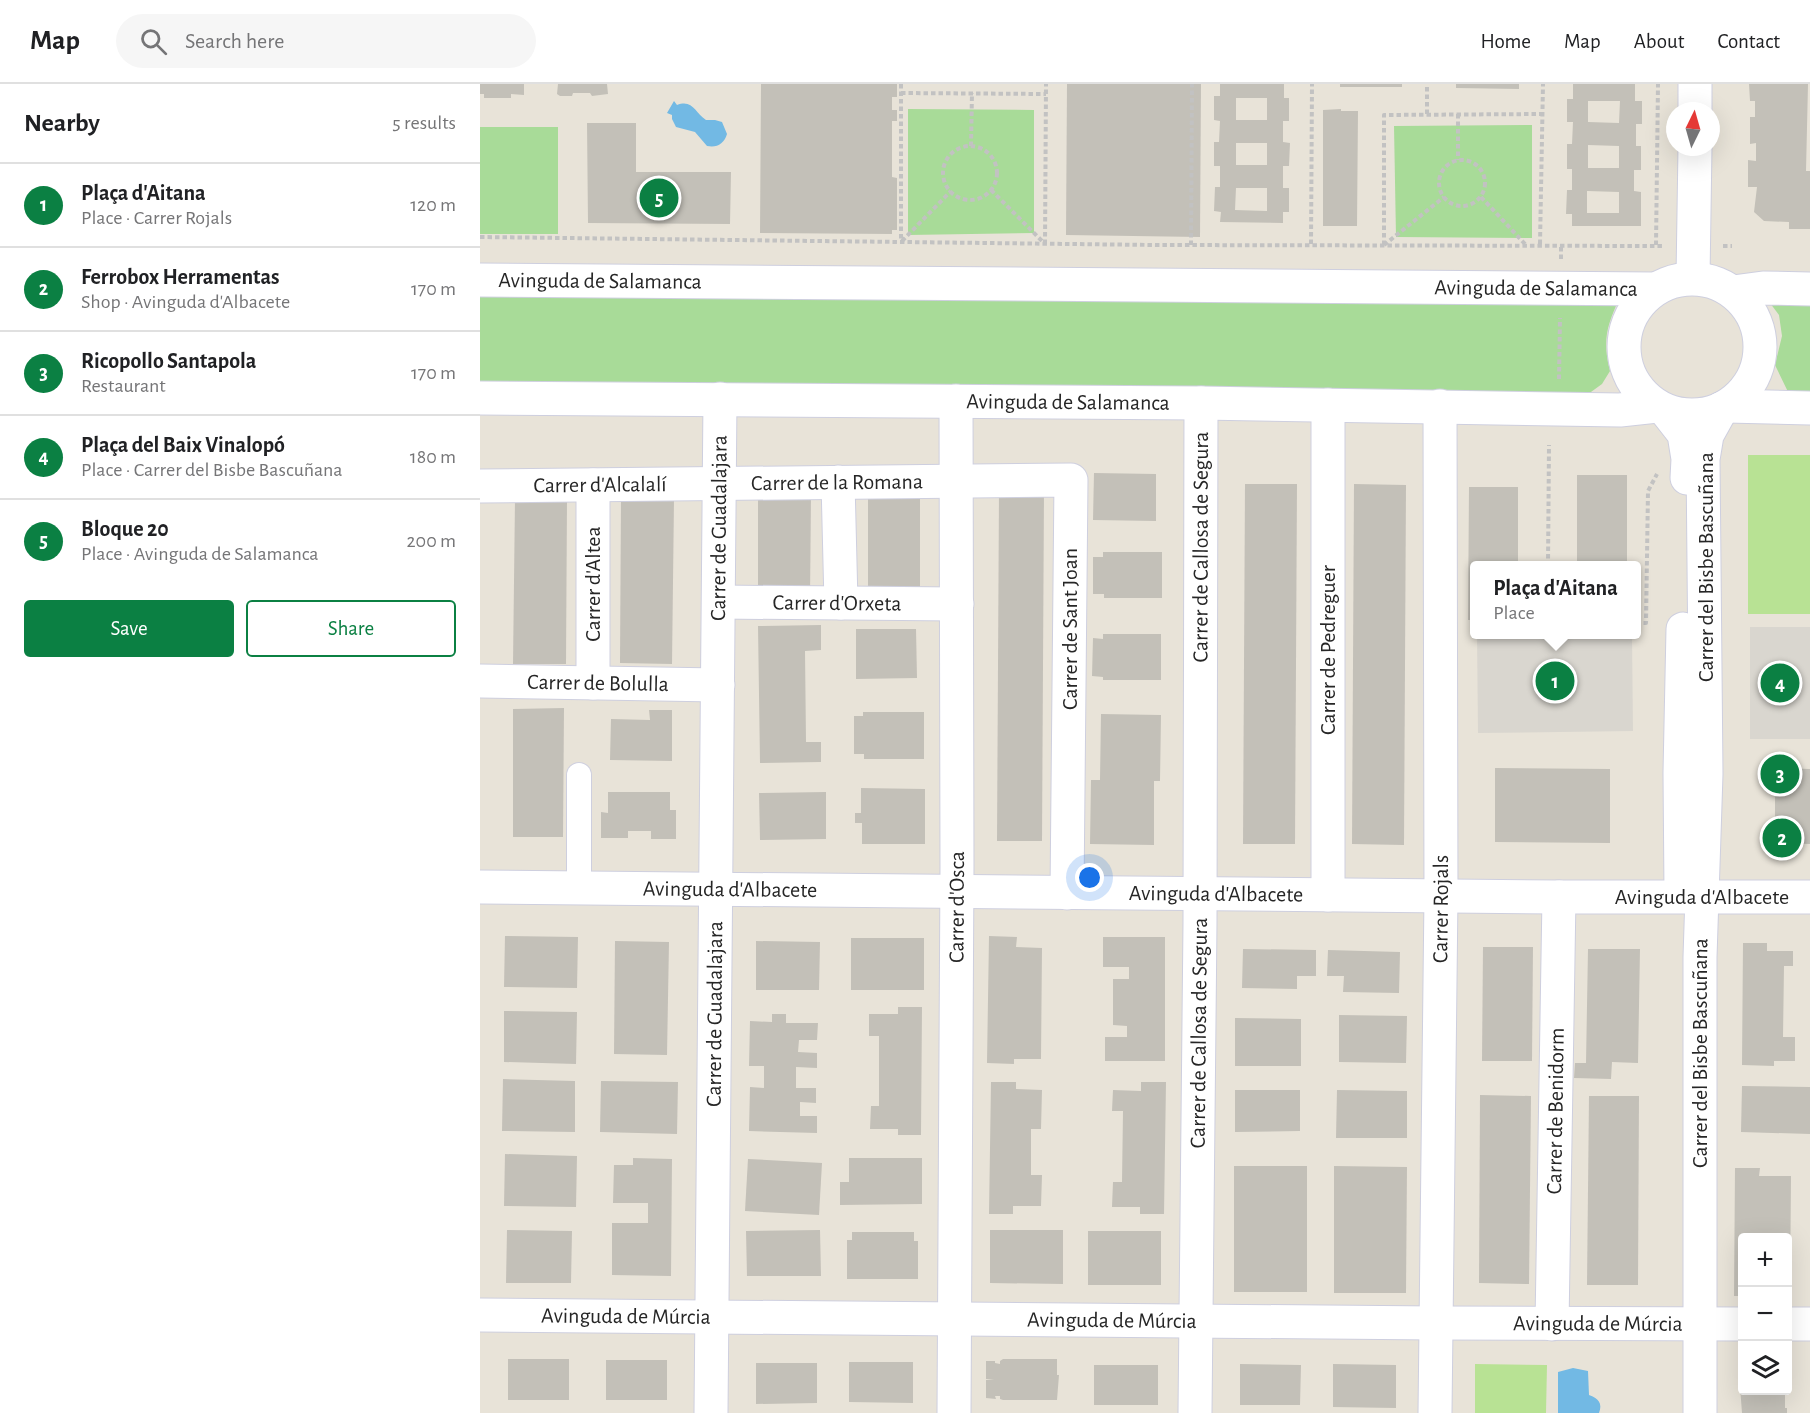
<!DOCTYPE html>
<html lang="en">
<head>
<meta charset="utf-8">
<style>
	:root { --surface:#fff; --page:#f6f6f6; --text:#202124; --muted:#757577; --line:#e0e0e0; --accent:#0b8043 }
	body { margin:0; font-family:"Alegreya Sans",sans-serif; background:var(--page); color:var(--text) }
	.controls { position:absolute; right:18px; bottom:18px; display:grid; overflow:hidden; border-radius:6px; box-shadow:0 6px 24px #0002 }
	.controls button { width:54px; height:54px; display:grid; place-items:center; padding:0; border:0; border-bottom:2px solid var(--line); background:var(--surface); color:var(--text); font:30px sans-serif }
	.compass { position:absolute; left:1186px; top:18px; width:54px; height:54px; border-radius:50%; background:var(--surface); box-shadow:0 6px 24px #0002; rotate:5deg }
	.you { position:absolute; left:610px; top:794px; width:21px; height:21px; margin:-15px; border:4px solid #fff; border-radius:50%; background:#1a73e8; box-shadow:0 0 0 9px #1a73e833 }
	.badge { display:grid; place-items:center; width:39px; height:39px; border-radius:50%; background:var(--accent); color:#fff; font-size:20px; font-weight:700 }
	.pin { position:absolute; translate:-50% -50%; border:3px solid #fff; box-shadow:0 2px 6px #0006 }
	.popup { position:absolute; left:990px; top:477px; width:171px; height:78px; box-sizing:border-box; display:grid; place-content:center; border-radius:6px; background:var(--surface); filter:drop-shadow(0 2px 4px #0005); font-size:20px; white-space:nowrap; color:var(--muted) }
	.popup b { font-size:22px; color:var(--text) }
	.popup::after { content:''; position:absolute; left:50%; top:100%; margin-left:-12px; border:12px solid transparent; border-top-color:var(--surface) }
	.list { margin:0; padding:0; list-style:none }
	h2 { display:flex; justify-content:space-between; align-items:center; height:78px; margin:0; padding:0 24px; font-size:26px }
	h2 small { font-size:20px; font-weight:400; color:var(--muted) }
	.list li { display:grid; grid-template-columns:39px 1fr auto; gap:18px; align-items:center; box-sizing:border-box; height:84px; padding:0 24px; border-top:2px solid var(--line) }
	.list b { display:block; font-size:22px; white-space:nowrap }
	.list p { margin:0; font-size:20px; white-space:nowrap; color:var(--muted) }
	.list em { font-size:20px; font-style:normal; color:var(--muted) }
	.actions { display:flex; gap:12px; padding:18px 24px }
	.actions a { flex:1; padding:14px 0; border:2px solid var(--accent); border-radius:6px; text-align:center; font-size:21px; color:var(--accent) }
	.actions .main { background:var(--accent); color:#fff }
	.icon { flex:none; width:33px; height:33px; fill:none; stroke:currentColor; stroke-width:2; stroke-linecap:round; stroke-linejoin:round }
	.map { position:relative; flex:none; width:1330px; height:1329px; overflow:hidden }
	header { display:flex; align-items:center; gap:36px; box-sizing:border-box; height:84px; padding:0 30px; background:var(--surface); border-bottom:2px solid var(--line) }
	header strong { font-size:28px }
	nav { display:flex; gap:33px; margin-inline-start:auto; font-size:21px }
	.search { width:420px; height:54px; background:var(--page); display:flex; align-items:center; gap:15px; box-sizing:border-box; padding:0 21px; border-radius:33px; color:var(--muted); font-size:22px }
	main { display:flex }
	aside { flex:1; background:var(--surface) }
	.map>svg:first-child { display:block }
</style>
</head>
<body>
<header>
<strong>Map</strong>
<div class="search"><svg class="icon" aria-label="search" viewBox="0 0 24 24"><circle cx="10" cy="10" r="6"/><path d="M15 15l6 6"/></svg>Search here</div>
<nav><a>Home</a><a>Map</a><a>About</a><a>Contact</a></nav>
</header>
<main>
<aside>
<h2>Nearby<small>5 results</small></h2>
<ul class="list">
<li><span class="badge">1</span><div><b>Plaça d'Aitana</b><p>Place · Carrer Rojals</p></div><em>120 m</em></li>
<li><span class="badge">2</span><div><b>Ferrobox Herramentas</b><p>Shop · Avinguda d'Albacete</p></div><em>170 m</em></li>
<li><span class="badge">3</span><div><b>Ricopollo Santapola</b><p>Restaurant</p></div><em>170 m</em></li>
<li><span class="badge">4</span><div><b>Plaça del Baix Vinalopó</b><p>Place · Carrer del Bisbe Bascuñana</p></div><em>180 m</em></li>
<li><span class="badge">5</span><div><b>Bloque 20</b><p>Place · Avinguda de Salamanca</p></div><em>200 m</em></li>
</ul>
<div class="actions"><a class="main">Save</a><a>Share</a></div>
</aside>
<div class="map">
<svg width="1330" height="1329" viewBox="0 0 1330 1329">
	<rect width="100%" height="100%" fill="#e8e3d8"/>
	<g fill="#a8db98">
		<path d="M428,25L554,26V149L428,151Z"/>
		<path d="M1052,41V154L916,153L914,42Z"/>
		<rect x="0" y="43" width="78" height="107"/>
		<path d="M0,204L1140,213C1127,241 1122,256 1130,287L1122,300L1104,313L0,303Z"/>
		<path d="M1287,215L1330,216V312H1310L1295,281L1302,252L1299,231Z"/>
	</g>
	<g fill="#b8e294">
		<rect x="1268" y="371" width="62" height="159"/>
		<path d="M995,1280L1067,1281L1066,1329H995Z"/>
	</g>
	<g fill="#d9d6cf">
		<rect x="1270" y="543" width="60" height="112"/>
		<path d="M997,551H1152L1153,647L998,649Z"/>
	</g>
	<g fill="#72b9e4">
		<path d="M194,17L197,21C213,15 215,29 226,36H235L242,38L247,50C244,60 237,64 227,62L215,48L196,43L192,35V31L187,29Z"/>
		<path d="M1093,1284L1108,1287L1109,1311C1118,1314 1123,1319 1119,1329H1078V1288Z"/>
	</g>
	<g fill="#c3c0b8" fill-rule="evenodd">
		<path d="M0,0H44V11L31,10V14H4V10H0Z"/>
		<path d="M78,0H127L128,10L112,12L110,9H93L92,12H80L77,10Z"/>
		<path d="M281,0H417V13H412V26H417V37H412V93L417,94V146H412V150L280,149Z"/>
		<path d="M587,0H721L720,153L586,151Z"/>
		<path d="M740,0H804V14H809V37H803V58L810,59L809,82H803V104H809V128H803V139L740,138L741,128L734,127L735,103H740V82H734V58H739L740,37L734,36V12H740ZM756,14H787V36H756ZM756,59H787V81H756ZM756,104H787V127L755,126Z"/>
		<rect x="860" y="0" width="62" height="3"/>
		<path d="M976,0H1039V5L976,4Z"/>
		<path d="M1093,0H1155V17H1162V40H1156V62H1161V86H1154V107L1161,108V142H1092V130H1086L1087,106H1092V85H1087V60H1092L1093,38H1087V15H1093ZM1108,17H1140L1139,39L1108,38ZM1108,61L1139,62V84H1108ZM1107,107L1139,108V129H1107Z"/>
		<path d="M1269,0H1328L1326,87H1330V145H1309V138L1284,137L1274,128L1277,103H1268V76L1276,77V59L1270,60V33H1275V17H1270Z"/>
		<path d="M861,25V27H878L877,142H843V26Z"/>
		<path d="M107,39H156V88H251L250,140L108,139Z"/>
		<path d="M614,389L676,390V437L613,436Z"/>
		<rect x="1097" y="391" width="50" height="91"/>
		<path d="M765,400H817L815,760H763Z"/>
		<path d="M874,400L926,401L924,761L872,760Z"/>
		<path d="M989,403H1038V482H994V536H988Z"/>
		<path d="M519,407H564L562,757H517Z"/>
		<rect x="388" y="410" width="52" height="103"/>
		<path d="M278,411H331L330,514H278Z"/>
		<path d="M35,415L87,416L86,580H33Z"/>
		<path d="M141,415H194L192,580L140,579Z"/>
		<path d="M623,468H682V514H624V510H613V473H623Z"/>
		<path d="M341,541V566L325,567L326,658H341V678L280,679L278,542Z"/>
		<path d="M376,545H436L437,594L376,595Z"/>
		<path d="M623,550H681V596H623V593L612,592L613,554L623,555Z"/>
		<path d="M84,624L83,753H33V625Z"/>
		<path d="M169,626H192V677L130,676L131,635L170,636Z"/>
		<path d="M383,628H444V675H384V670H374V632H383Z"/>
		<path d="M621,630L681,631L680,697H674V761L610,760L611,696H620Z"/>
		<path d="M1015,684L1130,685V759L1015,758Z"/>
		<path d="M1295,684L1330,685V760L1295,759Z"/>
		<path d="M381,704L445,705V760H382V739H375V729H381Z"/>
		<path d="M128,708H190V726H196V755H171V747H148V754H121V728L128,729Z"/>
		<path d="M346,708V755L280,756L279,709Z"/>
		<path d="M25,852L98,853L97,904L24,903Z"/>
		<path d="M509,852L537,853L536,863L562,864L561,975H534V980L507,979Z"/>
		<path d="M623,853H685V977H625V953H647V942L633,941V895H649V883H623Z"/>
		<rect x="371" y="854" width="73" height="52"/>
		<path d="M135,857L189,858L187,971L134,970Z"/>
		<path d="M276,857L340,858L339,906H276Z"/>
		<path d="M1263,859H1287V867H1313V882H1304L1303,953H1315V977H1294V982L1262,981Z"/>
		<path d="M1003,863H1053L1052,977H1002Z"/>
		<path d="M763,865L836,866V892H817V905L762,904Z"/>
		<path d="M1108,865H1160L1158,979L1132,978L1131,995L1094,994L1095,979H1106Z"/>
		<path d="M848,866L920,868L919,909L863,908L864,892H847Z"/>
		<path d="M418,923H442L441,1051H418V1045H390L391,1022H399V952H389V930H418Z"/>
		<path d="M24,927L97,928L96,980L24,978Z"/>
		<path d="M292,930H306V939H338L337,956H319L318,968L337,969V984L316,983V1004H336V1019L320,1018V1032H337V1049L269,1047L270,1003L284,1004V982H269L270,937L292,938Z"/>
		<path d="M859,931L927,932L926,979L859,978Z"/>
		<path d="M755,934L821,935V982H755Z"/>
		<path d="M23,995L95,997V1048L22,1047Z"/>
		<path d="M121,997L198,998L197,1050L120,1048Z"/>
		<path d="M511,998H536V1005L562,1006L561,1045H551V1091H562L561,1122H533V1130H509Z"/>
		<path d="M661,998H686L684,1130H660V1123H632L633,1098H642L643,1027H632L633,1006L661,1007Z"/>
		<path d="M1262,1002L1330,1003V1050L1261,1048Z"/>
		<path d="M755,1006H820V1047L755,1048Z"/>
		<path d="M857,1006L927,1007V1054H856Z"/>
		<path d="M1000,1011L1051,1012L1049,1200L999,1199Z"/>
		<path d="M1109,1012H1159L1158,1201H1107Z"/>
		<path d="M25,1070L97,1072L96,1123L24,1122Z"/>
		<path d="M153,1074L192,1075L191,1192L132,1191V1139H168V1119H133L134,1081H153Z"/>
		<path d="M369,1074H442V1120L360,1121V1098H369Z"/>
		<path d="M268,1075L342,1079L339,1131L265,1127Z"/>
		<rect x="754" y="1082" width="73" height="126"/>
		<path d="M854,1082L927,1083L926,1209H854Z"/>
		<path d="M1255,1084H1280L1279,1092H1311L1310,1212H1308V1154H1262V1212H1254Z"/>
		<path d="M27,1146L92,1147L91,1199H26Z"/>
		<path d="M340,1146L341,1192H267L266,1147Z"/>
		<path d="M510,1146H583V1200L510,1199Z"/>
		<rect x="608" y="1147" width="73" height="54"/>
		<path d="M372,1148H434V1157H438V1195H367V1156H372Z"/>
		<rect x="28" y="1275" width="61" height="41"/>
		<path d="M523,1275H577V1291H579L577,1316H523L520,1315V1312H515L516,1315L506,1314V1296L514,1295H506V1277H515V1279L520,1280V1277Z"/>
		<rect x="126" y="1276" width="61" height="40"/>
		<path d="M369,1278H433V1319L369,1318Z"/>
		<path d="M276,1279H337V1319L276,1320Z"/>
		<path d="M760,1280L821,1281L820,1321H760Z"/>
		<path d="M853,1280L916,1281V1324L853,1323Z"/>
		<rect x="614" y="1281" width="64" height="40"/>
		<path d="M1259,1289H1262V1306H1305V1324H1307V1329H1262Z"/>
	</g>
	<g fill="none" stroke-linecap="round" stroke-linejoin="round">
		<defs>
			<path id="pedestrian" d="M99,691V803"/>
			<g id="minor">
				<path d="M1215,27V0"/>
				<path d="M1213,194L1215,63"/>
				<path d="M1186,327L1204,350L1208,375L1207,394"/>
				<path d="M358,398L361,519"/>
				<path id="s1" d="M0,402L591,396L587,809"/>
				<path id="s2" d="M239,518L477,520"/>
				<path id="s3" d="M0,597L238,601"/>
				<path d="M113,599V401"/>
				<path id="s4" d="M0,803L1079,813H1330"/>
				<path d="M1201,808L1200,689L1203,545"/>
				<path d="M848,811V321"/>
				<path id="s5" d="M0,1231L956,1239L1262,1240"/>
				<path id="s6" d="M1072,1240L1079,813"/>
				<path d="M1308,1240H1330"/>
				<path id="s7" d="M231,1329L240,315"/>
				<path id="s8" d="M474,1329L477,782L476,317"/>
				<path id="s9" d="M715,1329L720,839L721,319"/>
				<path id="s10" d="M955,1329L961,812L960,322"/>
				<path id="s11" d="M1220,1329V873L1226,690L1223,375L1227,351L1242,324"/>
			</g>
			<g id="tertiary">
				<circle cx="1212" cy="263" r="68"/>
				<path id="s12" d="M0,196L1175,205"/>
				<path d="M1253,208L1283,204L1330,205"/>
				<path id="s13" d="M0,314L721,319L1140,326L1177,322"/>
				<path d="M1247,322L1330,324"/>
			</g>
		</defs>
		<use href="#pedestrian" stroke="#cecfdf" stroke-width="26"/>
		<use href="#minor" stroke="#cecfdf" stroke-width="35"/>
		<use href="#tertiary" stroke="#cecfdf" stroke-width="35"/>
		<g stroke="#c2c2c2" stroke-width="4" stroke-dasharray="4.5 3" stroke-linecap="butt">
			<path d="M421,0V157"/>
			<path d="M421,9L566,10"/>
			<path d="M947,30V0"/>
			<path d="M978,30V76"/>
			<path d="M491,62L492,9"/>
			<circle cx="490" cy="89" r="27"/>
			<circle cx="982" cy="99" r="23"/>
			<path d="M511,106L564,159"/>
			<path d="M1001,113L1045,160"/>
			<path d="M0,153L675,161L1184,162"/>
			<path d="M422,157L471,107"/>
			<path d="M565,160L566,0"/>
			<path d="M831,160L832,0"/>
			<path d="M1060,160L1063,0"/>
			<path d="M711,161L712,0"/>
			<path d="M904,161V31L1062,30"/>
			<path d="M904,161L964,113"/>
			<path d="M1176,161L1178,0"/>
			<path d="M1243,162H1252"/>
			<path d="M1081,175V161"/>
			<path d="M1079,295L1080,234"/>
			<path d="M1068,482L1069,361"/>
			<path d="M1156,539H1166L1168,407L1177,390"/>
		</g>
		<use href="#pedestrian" stroke="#fff" stroke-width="24"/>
		<use href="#minor" stroke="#fff" stroke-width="33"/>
		<use href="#tertiary" stroke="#fff" stroke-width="33"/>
	</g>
	<g text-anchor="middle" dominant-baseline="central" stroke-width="6" stroke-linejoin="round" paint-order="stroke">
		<g font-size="22" fill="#262626" stroke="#fff">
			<text stroke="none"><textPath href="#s12" startOffset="120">Avinguda de Salamanca</textPath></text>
			<text stroke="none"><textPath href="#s12" startOffset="1056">Avinguda de Salamanca</textPath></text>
			<text stroke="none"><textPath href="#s13" startOffset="588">Avinguda de Salamanca</textPath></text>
			<text stroke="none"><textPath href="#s1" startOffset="357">Carrer de la Romana</textPath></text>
			<text stroke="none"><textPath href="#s1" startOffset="120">Carrer d'Alcalalí</textPath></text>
			<text stroke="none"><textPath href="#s7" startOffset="885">Carrer de Guadalajara</textPath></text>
			<text stroke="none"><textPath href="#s9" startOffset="866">Carrer de Callosa de Segura</textPath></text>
			<text transform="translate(1226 483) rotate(-90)">Carrer del Bisbe Bascuñana</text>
			<text transform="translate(113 500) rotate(-90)">Carrer d'Altea</text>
			<text stroke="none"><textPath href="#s2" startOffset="118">Carrer d'Orxeta</textPath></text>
			<text transform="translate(590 545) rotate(-90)">Carrer de Sant Joan</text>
			<text transform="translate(848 566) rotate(-90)">Carrer de Pedreguer</text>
			<text stroke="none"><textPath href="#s3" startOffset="118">Carrer de Bolulla</textPath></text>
			<text stroke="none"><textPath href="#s4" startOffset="250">Avinguda d'Albacete</textPath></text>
			<text stroke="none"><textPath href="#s4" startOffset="736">Avinguda d'Albacete</textPath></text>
			<text stroke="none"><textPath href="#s4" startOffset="1222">Avinguda d'Albacete</textPath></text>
			<text stroke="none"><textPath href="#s8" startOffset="506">Carrer d'Osca</textPath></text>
			<text stroke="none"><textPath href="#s10" startOffset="504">Carrer Rojals</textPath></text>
			<text stroke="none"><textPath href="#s7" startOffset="399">Carrer de Guadalajara</textPath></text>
			<text stroke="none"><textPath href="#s9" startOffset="380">Carrer de Callosa de Segura</textPath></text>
			<text stroke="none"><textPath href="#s11" startOffset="360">Carrer del Bisbe Bascuñana</textPath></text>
			<text stroke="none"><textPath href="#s6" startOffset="213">Carrer de Benidorm</textPath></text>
			<text stroke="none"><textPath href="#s5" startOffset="146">Avinguda de Múrcia</textPath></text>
			<text stroke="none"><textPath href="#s5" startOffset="632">Avinguda de Múrcia</textPath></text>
			<text stroke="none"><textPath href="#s5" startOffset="1118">Avinguda de Múrcia</textPath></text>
		</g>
	</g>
</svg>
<div class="controls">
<button>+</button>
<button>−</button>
<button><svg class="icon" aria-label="layers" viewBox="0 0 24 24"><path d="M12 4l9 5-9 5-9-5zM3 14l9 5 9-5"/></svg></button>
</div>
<svg class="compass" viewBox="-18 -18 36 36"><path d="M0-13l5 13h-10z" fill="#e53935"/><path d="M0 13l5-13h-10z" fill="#757577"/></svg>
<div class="you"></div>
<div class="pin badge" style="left:1075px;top:597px">1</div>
<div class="popup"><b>Plaça d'Aitana</b>Place</div>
<div class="pin badge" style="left:1302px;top:754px">2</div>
<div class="pin badge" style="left:1300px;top:690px">3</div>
<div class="pin badge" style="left:1300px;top:599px">4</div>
<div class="pin badge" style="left:179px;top:114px">5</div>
</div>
</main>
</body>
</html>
